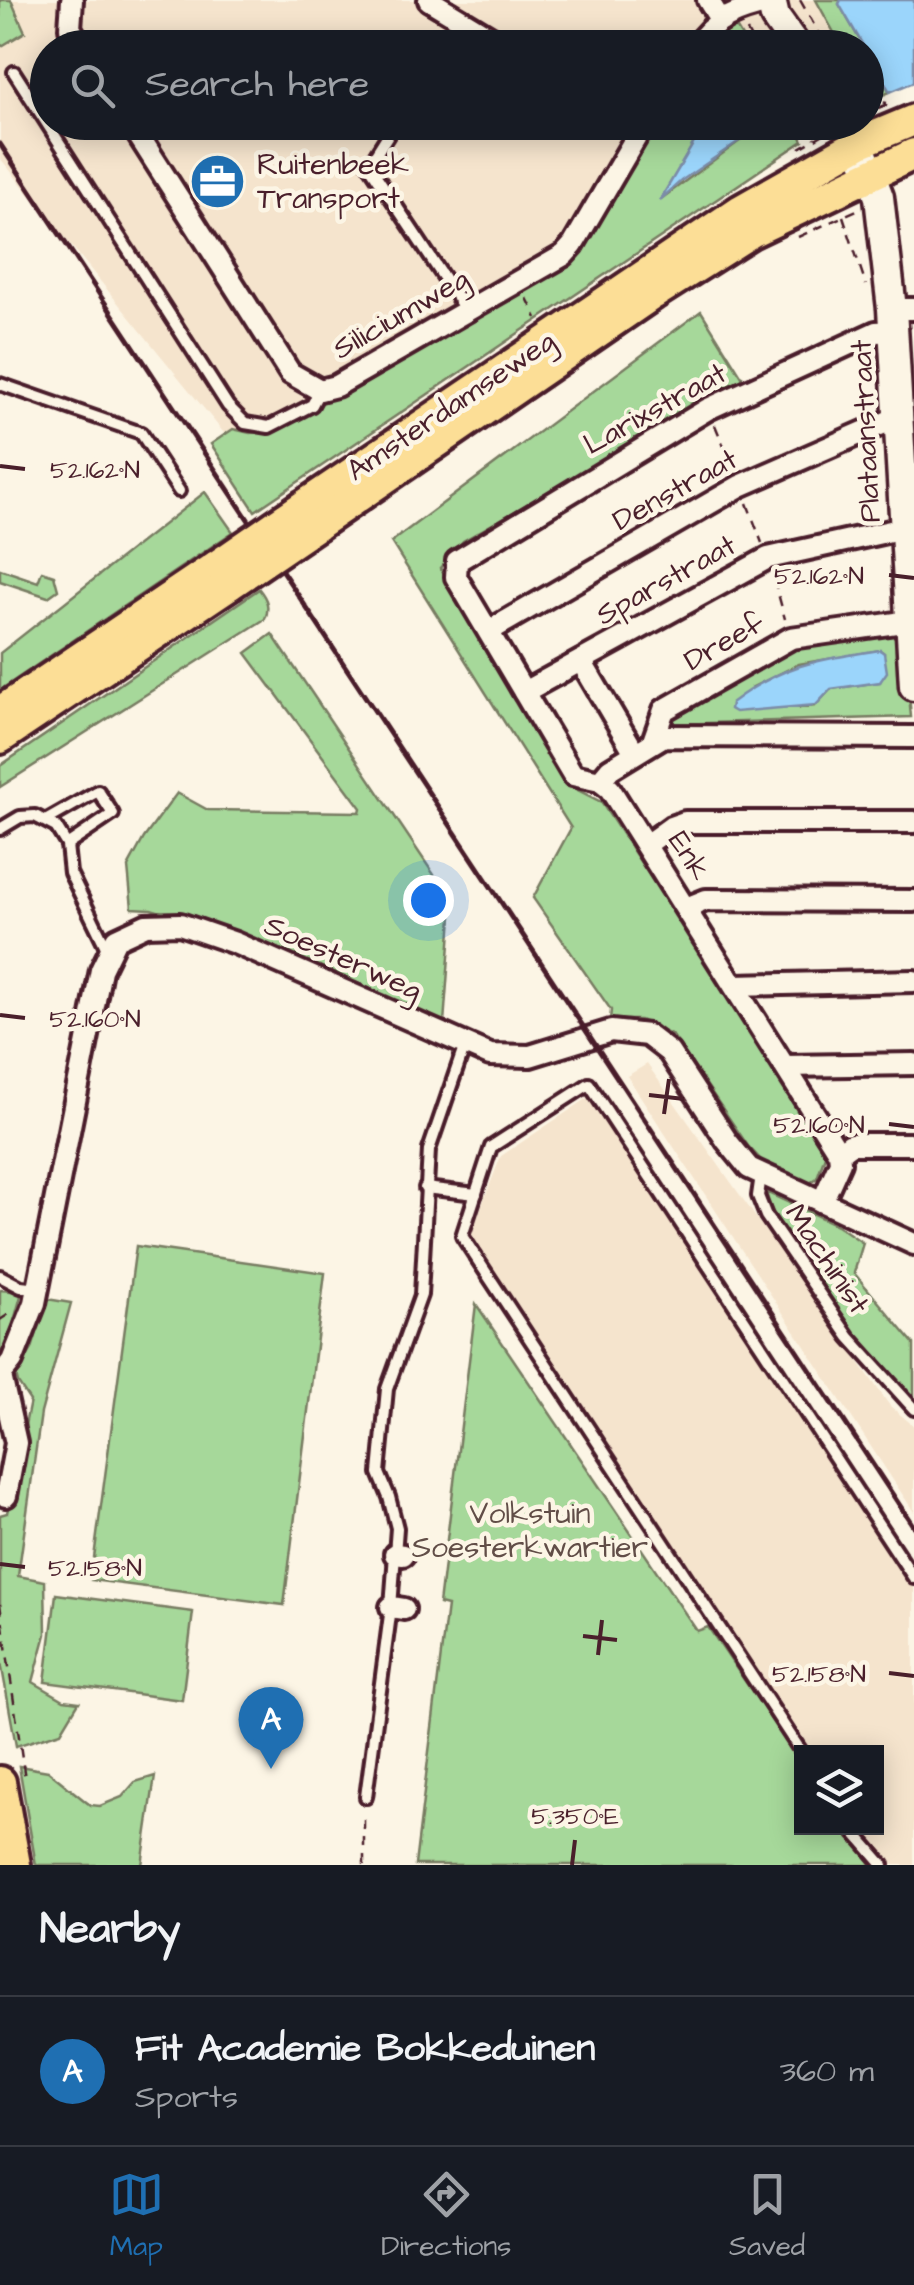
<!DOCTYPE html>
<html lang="en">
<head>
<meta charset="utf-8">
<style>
	:root { --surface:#171b24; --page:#242831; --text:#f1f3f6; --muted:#9ea1a6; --line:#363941; --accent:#1f6fb2 }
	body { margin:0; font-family:"Architects Daughter",sans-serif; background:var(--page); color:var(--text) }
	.controls { position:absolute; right:30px; bottom:30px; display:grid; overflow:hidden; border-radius:0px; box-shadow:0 5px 25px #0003 }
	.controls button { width:90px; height:90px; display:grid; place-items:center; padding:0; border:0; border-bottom:2px solid var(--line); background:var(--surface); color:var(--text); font:50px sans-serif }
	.you { position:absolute; left:428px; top:900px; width:35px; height:35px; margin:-25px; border:8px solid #fff; border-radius:50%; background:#1a73e8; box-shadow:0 0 0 15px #1a73e833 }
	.badge { display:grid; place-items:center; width:65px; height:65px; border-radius:50%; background:var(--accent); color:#fff; font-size:32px; font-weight:700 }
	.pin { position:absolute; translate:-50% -82px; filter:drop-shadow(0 2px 5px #0008) }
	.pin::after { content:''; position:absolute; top:52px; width:35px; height:30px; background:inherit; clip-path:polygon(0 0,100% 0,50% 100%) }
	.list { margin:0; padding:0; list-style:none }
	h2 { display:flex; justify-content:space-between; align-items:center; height:130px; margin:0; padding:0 40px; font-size:42px }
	h2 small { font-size:32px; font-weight:400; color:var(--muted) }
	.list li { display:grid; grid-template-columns:65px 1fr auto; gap:30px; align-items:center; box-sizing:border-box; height:150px; padding:0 40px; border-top:2px solid var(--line) }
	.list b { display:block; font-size:38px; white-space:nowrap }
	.list p { margin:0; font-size:32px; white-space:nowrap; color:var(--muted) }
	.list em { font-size:32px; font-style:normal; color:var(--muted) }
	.icon { flex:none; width:55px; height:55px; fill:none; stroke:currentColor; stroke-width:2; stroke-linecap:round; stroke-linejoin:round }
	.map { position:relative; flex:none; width:914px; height:1865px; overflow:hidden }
	.search { position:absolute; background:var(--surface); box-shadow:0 5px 25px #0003; left:30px; right:30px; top:30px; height:110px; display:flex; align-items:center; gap:25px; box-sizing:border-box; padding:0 35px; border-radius:55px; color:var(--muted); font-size:38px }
	.sheet { height:280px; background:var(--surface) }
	nav { display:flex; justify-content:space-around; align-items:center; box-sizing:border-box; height:140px; border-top:2px solid var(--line); background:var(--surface); font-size:28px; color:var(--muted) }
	nav a { display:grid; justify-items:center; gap:5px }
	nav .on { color:var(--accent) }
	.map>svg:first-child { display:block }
</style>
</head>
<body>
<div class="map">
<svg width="914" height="1865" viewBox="0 0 914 1865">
	<rect width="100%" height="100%" fill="#fcf5e5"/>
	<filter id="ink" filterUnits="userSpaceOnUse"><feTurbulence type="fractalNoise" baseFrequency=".01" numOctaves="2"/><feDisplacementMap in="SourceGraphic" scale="20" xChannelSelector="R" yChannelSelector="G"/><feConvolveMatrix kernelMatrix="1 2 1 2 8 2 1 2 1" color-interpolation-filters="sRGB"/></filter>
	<g filter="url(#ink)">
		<g fill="#f5e4cd">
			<path d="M0,0H914L867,92L866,48H48V122L673,123L609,233L254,470L0,158Z"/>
			<path d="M647,1064L890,1406L914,1426V1512L627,1076Z"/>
			<path d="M591,1096L914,1582V1865H889L857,1828H876V1752H807L468,1241L501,1156Z"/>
		</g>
		<g fill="#a6d89a" stroke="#787c62" stroke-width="2.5" fill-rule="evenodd">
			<path d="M0,0H11L25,32L0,47Z"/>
			<path d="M816,0H841L839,4L864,47H842Z"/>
			<path d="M734,24L748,47L713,48Z"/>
			<path d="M866,52L890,92L876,98L867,90Z"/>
			<path d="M659,123H706L661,199L760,126L759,123H795L803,141L255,511L211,444L233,429L250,433L274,430L568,259Z"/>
			<path d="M701,311L744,380L463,541L440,568L570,786L601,802L828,1147L817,1178L810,1183L763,1162L748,1146L673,1036L640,1020H610L611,1010L533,898L571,828L391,542Z"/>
			<path d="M205,492L233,532L0,690V653Z"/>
			<path d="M0,569L38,582L42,571L54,575L58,590L48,597L0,581Z"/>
			<path d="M259,589C267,599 270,607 265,619L0,787V766Z"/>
			<path d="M903,628L911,717L673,724L670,721L802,640ZM880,650L884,653L880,682L831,689L815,706L800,708L753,687L799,664Z"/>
			<path d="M272,634L453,903L444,1023L218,929L151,909L132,908L128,867L144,838L177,793L208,810L360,812L361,808L246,653Z"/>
			<path d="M766,1192L837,1225L863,1243L854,1273L914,1344V1399C870,1352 780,1253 766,1192Z"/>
			<path d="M136,1246L325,1273L284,1605L91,1580Z"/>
			<path d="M0,1290L22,1292L9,1339L0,1356Z"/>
			<path d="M47,1299L71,1303L41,1413L18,1576L45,1581L46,1634L33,1682L64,1700L79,1702L61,1732L16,1746L0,1657V1515L7,1513L30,1401L18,1383L16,1375L32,1349Z"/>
			<path d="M476,1304L697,1631L708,1627L801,1763L802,1828H846L872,1865H415L447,1606L439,1604Z"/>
			<path d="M56,1594L193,1612L182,1700L45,1682Z"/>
			<path d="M19,1766L48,1771L90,1805L100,1806L122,1797L135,1782L155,1776L142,1865H36Z"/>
		</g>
		<g fill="#9bd5fb" stroke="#7b8ca8" stroke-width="2.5">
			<path d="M841,0H914V82L890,92L839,4Z"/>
			<path d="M706,122L759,123L761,126L681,181L660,200Z"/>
			<path d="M880,650L884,653L887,672L880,682L831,689L816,705L735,712L730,709L731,703C783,664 817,660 880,650Z"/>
		</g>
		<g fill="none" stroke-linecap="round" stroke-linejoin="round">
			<defs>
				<g id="lane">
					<path d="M444,48L461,20"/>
					<path d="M14,72L228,406L245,423L269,427L312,405L320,390"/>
					<path d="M396,122L369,165L466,311"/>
					<path d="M0,384L141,433L179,491"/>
					<path d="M47,820L98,791L113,814L67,845"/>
					<path d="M0,829L20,817L35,816L56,827L67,845L70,873L108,951"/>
					<path d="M761,1175L758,1196L766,1216L849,1337L914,1409"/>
					<path d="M425,1188L476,1194"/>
					<path d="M0,1276L21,1287L37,1289"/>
					<path d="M802,1753L462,1236L491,1147L589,1084L914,1578"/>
					<path d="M366,1797L391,1607L397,1528L389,1497L379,1473L387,1389L421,1295L429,1150L465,1045"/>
					<path d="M851,1828L883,1865"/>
				</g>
				<g id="street">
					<path d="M72,0L70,28L82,48"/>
					<path d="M429,0L508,48"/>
					<path d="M708,0L721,21"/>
					<path d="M695,48C713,19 738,10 771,3"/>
					<path d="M130,122L290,373L320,390L336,386L564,255L573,245L645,122"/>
					<path d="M892,309H914"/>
					<path d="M489,631L740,486L898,417"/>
					<path d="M581,661L635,753"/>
					<path d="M524,692L768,558L904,528"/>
					<path d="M653,741L664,710L791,638L910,621"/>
					<path d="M600,781L610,769L664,736L914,737"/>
					<path d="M646,845L671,827L685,822H914"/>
					<path d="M686,908L706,900L914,901"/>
					<path d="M735,985L914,981"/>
					<path d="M786,1066L914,1064"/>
					<path d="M839,1153L851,1144H914"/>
					<path d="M822,1202L840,1162L839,1153L610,789L600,781L573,775L456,577L457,561L708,409L876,332L893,331"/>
					<path d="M0,1376L12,1361L35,1303L101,970L116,939L146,925L180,924L235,943L490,1055L530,1056L611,1031L647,1035L669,1052L727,1141L749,1168L914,1244"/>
					<path d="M1,1376L16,1443L6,1496"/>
					<path d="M395,1554L403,1555"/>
					<path d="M391,1607L404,1609"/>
				</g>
				<g id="secondary">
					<path d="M771,0L775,17L797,48"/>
					<path d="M851,122L879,197L892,309L914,686"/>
				</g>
				<g id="primary">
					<path d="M305,505L741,210L861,142L914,120"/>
					<path d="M318,524L653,294L751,232L914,154"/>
					<path d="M0,712L218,565"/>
					<path d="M0,738L230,584"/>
					<path d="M0,1782L15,1865"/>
				</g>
			</defs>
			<use href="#lane" stroke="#4a1f2b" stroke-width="18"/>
			<use href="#street" stroke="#4a1f2b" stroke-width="28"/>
			<use href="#secondary" stroke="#4a1f2b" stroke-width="35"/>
			<use href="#primary" stroke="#4a1f2b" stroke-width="38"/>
			<g stroke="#4a1f2b" stroke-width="2.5" stroke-dasharray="10 8" stroke-linecap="butt">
				<path d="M800,0L827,48"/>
				<path d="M747,31L756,48"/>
				<path d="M866,100L887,103"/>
				<path d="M878,108L894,102"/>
				<path d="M805,122L815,138"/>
				<path d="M800,148L832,129"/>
				<path d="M843,216L866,285"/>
				<path d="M798,237L859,209"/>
				<path d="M527,298L537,318"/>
				<path d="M715,425L733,468"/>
				<path d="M747,503L762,543"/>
				<path d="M774,579L785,619"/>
				<path d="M0,1320L9,1314"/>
				<path d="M0,1604L25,1779"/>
				<path d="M364,1865V1812"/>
			</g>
			<use href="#lane" stroke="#fcf5e5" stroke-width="10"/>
			<use href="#street" stroke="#fcf5e5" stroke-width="20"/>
			<use href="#secondary" stroke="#fcf5e5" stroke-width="28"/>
			<use href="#primary" stroke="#fcde96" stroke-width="30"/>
			<path stroke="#4a1f2b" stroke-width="5" d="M0,144L914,1527"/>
			<defs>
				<g id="primary-bridge">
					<path d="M218,565L305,505"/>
					<path d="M230,584L318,524"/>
				</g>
			</defs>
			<use href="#primary-bridge" stroke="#4a1f2b" stroke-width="38" stroke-linecap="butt"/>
			<use href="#primary-bridge" stroke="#fcde96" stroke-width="30"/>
		</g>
	</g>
	<path fill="none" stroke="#4a1f2b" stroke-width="4" d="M0,466L25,469M889,575L914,578M0,1015L25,1018M649,1095L684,1099M664,1114L669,1079M889,1124L914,1127M0,1564L25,1567M583,1636L617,1640M598,1655L602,1620M889,1673L914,1676M572,1865L575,1840"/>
	<defs>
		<symbol id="office-disc" viewBox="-11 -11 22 22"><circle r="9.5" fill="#1f6fb2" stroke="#fcf5e5"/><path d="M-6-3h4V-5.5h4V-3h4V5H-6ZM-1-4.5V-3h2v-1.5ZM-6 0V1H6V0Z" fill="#fff"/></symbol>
	</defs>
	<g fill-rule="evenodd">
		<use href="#office-disc" x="186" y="150" width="63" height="63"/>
	</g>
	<g text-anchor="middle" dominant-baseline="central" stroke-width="9" stroke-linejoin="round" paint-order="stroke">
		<g font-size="30" fill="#4a1f2b" stroke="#fcf5e5" text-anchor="start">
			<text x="257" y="165">Ruitenbeek<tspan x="257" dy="34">Transport</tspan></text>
		</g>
		<g font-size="30" fill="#4a1f2b" stroke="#fcf5e5">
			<text transform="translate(401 314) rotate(-30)">Siliciumweg</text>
			<text transform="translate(451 406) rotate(-34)">Amsterdamseweg</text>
			<text transform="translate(655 409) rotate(-29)">Larixstraat</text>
			<text transform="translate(866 431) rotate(-93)">Plataanstraat</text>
			<text transform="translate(675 490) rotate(-29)">Denstraat</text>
			<text transform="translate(666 580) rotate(-29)">Sparstraat</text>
			<text transform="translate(724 642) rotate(-30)">Dreef</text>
			<text transform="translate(689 856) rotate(58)">Enk</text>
			<text transform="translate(343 958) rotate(24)">Soesterweg</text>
			<text transform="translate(827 1259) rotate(56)">Machinist</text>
		</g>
		<g font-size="30" fill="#614d47" stroke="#fcf5e5">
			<text x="530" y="1514">Volkstuin<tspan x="530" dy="34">Soesterkwartier</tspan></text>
		</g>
	</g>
	<g font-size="25" text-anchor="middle" fill="#4a1f2b" stroke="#fcf5e5" stroke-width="9" stroke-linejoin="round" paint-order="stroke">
		<text x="95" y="478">52.162°N</text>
		<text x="819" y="584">52.162°N</text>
		<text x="95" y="1027">52.160°N</text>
		<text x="819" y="1133">52.160°N</text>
		<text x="95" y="1576">52.158°N</text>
		<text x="819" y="1682">52.158°N</text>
		<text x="575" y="1824">5.350°E</text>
	</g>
</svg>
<div class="controls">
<button><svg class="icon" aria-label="layers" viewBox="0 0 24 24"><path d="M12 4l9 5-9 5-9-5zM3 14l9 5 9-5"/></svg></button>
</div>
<div class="you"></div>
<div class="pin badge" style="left:271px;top:1769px">A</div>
<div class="search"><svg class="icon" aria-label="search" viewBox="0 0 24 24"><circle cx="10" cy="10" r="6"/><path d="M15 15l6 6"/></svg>Search here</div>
</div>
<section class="sheet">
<h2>Nearby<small></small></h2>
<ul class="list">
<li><span class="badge">A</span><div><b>Fit Academie Bokkeduinen</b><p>Sports</p></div><em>360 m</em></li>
</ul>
</section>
<nav>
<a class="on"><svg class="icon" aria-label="map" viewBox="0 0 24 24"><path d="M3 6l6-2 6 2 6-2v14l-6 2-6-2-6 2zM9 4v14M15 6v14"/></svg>Map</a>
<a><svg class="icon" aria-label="directions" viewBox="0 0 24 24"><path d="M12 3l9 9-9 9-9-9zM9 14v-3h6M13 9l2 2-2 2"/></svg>Directions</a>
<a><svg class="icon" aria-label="saved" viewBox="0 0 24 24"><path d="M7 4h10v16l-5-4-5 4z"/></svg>Saved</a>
</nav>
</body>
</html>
